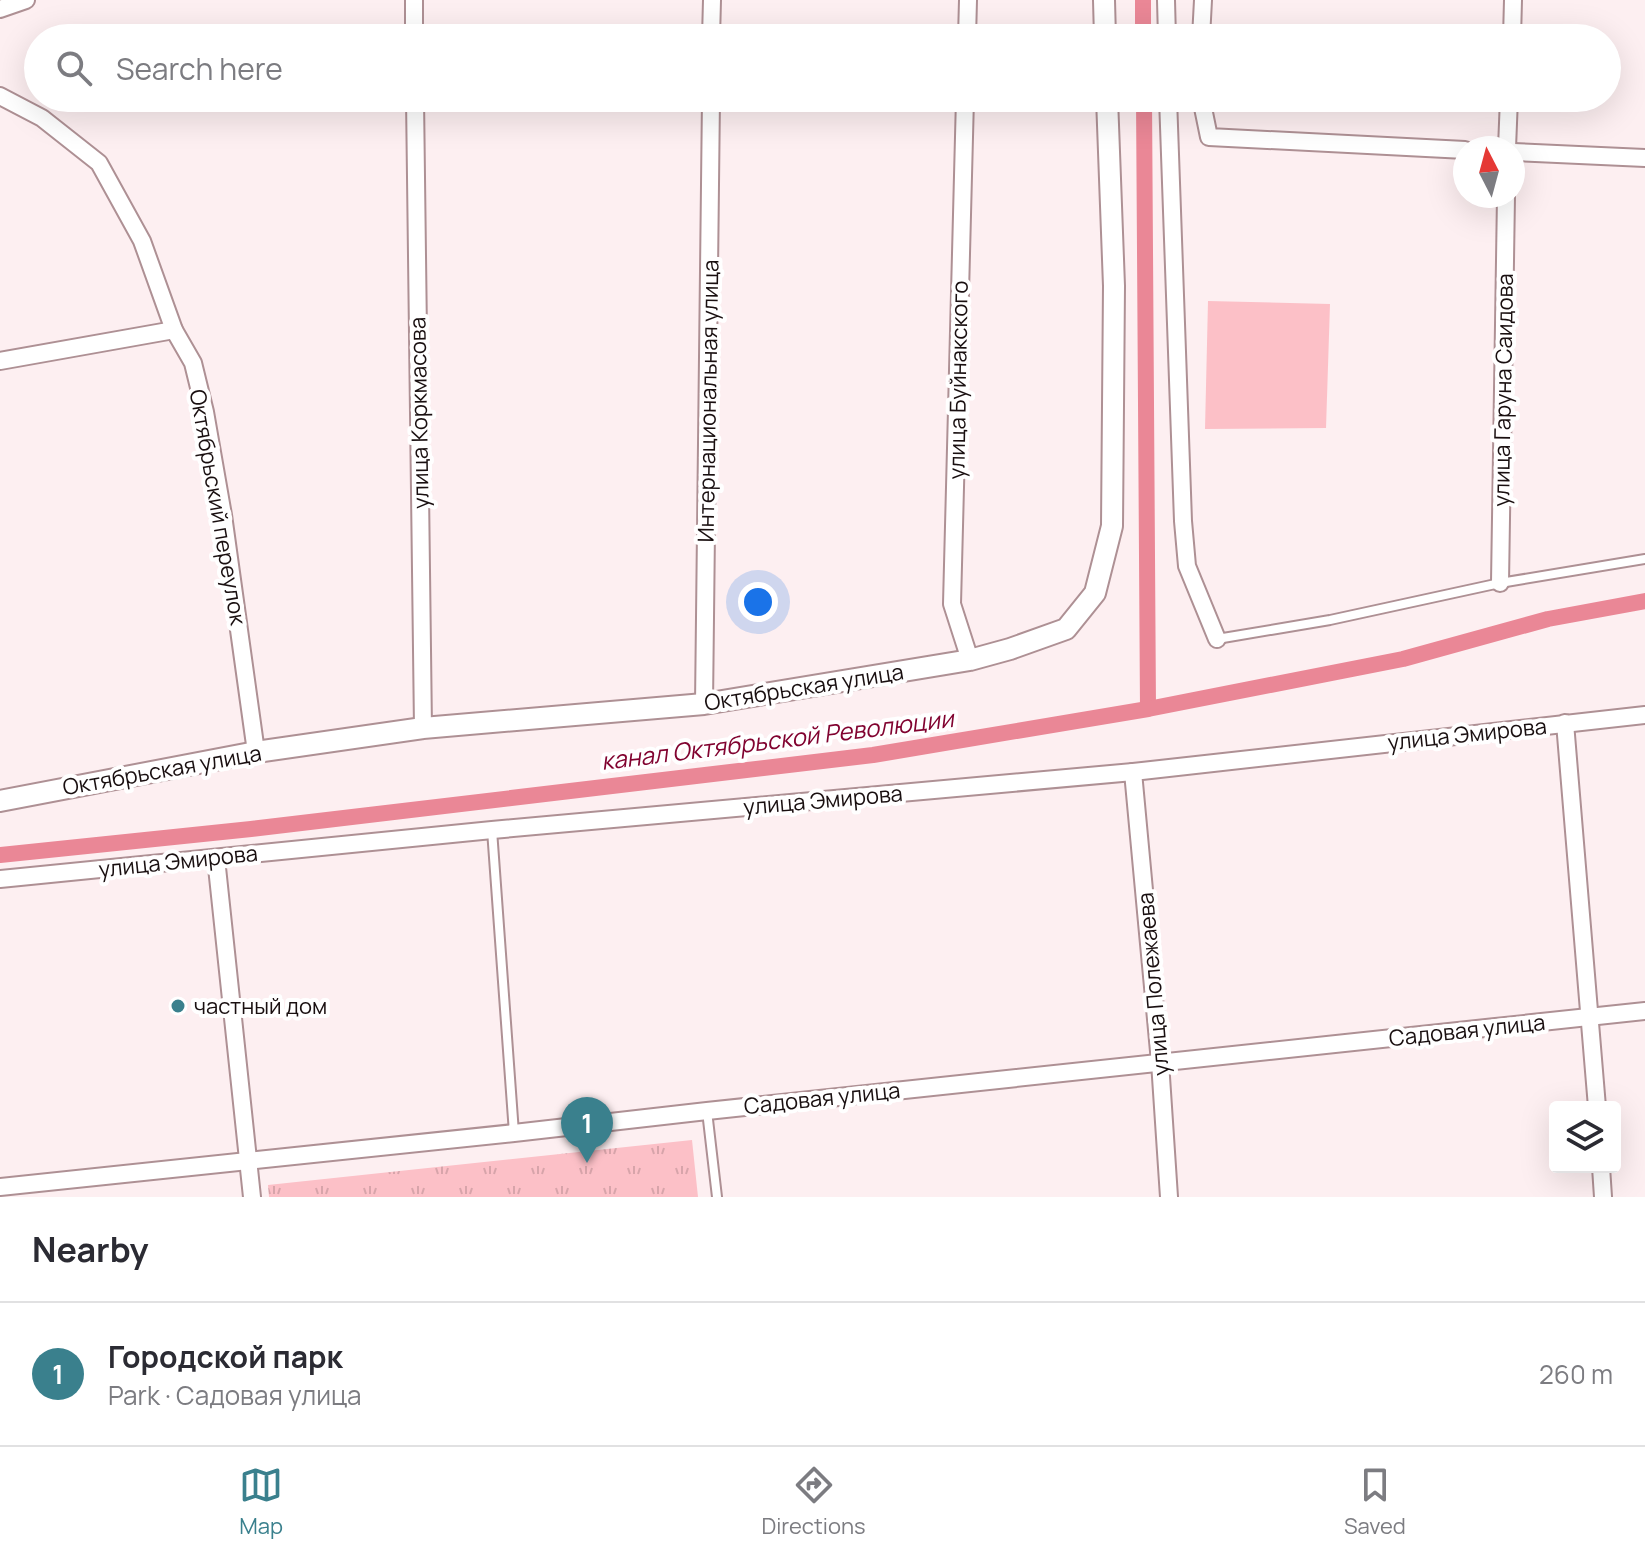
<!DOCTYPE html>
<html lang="en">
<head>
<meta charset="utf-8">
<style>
	:root { --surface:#fff; --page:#f2f2f3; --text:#2b2b33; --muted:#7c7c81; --line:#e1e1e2; --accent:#3a808d }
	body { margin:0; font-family:Manrope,sans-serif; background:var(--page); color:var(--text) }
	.controls { position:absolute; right:24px; bottom:24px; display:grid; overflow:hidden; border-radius:8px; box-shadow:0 8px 32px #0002 }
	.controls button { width:72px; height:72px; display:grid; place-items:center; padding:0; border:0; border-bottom:2px solid var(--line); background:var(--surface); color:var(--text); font:40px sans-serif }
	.compass { position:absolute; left:1453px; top:136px; width:72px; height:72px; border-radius:50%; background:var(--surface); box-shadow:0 8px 32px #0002; rotate:354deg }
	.you { position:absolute; left:758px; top:602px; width:28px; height:28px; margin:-20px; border:6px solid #fff; border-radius:50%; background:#1a73e8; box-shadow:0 0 0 12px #1a73e833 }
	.badge { display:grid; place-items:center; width:52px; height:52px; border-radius:50%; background:var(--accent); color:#fff; font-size:26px; font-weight:700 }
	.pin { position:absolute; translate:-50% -66px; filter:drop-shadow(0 2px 4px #0008) }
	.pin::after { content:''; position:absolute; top:42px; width:28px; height:24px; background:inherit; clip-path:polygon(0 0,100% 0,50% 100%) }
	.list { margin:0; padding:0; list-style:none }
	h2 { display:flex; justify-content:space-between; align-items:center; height:104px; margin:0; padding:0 32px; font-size:34px }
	h2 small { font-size:26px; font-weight:400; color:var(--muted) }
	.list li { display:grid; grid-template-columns:52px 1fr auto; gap:24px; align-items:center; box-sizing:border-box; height:144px; padding:0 32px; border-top:2px solid var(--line) }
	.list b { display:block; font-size:30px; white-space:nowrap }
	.list p { margin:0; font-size:26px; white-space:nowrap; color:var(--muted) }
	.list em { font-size:26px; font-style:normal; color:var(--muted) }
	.icon { flex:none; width:44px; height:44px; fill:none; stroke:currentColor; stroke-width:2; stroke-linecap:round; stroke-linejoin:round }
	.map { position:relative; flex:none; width:1645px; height:1197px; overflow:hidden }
	.search { position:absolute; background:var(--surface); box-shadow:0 8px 32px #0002; left:24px; right:24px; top:24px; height:88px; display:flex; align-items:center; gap:20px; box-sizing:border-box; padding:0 28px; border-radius:44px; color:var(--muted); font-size:30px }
	.sheet { height:248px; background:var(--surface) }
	nav { display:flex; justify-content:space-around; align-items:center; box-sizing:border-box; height:112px; border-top:2px solid var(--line); background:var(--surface); font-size:22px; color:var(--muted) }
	nav a { display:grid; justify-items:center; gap:4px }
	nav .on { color:var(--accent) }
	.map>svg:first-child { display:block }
</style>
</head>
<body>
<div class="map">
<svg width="1645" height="1197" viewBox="0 0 1645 1197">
	<defs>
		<pattern id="grass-tufts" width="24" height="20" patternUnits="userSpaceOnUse" patternTransform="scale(2)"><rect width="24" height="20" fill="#fcc0c7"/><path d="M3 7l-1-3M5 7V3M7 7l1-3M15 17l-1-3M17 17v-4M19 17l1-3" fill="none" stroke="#d7a4aa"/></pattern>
	</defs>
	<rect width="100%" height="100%" fill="#fdeff1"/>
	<path fill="url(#grass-tufts)" d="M692,1140L698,1197H269L268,1185Z"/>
	<path fill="#fcc0c7" d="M1208,301L1330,304L1326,428L1205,429Z"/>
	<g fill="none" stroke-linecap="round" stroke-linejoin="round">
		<g stroke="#ea8796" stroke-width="16">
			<path d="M1143,0V38"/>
			<path d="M1144,98L1148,709"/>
			<path d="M0,855L251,829L873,755L1148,709L1403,659L1548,619L1645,601"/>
		</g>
		<defs>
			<g id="service">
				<path d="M1217,639L1330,620L1500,583L1645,559"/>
				<path d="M492,830L514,1133"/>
				<path d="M707,1111L717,1197"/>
			</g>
			<g id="minor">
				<path d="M414,0V38"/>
				<path d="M1166,0L1167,38"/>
				<path d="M0,9L26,0"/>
				<path d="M711,38L712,0"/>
				<path d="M967,38L968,0"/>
				<path d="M1201,38L1203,0"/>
				<path d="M1512,38L1513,0"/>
				<path d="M0,96L42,118L99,163L142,241L174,330L193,363L205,412L223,515L256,752"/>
				<path d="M415,98L423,728"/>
				<path d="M965,98L952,604L970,660"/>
				<path d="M1168,98L1183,521L1187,566L1217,639"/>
				<path d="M1201,98L1209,137L1465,150"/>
				<path d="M1507,148L1509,98"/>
				<path d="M1513,152L1645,158"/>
				<path d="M0,361L174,330"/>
				<path d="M1500,583L1506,196"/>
				<path d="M704,704L711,98"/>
				<path d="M1565,723L1597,1107"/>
				<path d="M1133,772L1160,1062L1169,1197"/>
				<path d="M216,858L252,1197"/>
				<path d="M0,879L492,830L1133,772L1645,715"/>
				<path d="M1601,1167L1603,1197"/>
				<path d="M0,1187L514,1133L707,1111L1645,1011"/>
			</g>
			<g id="tertiary">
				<path d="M1104,0L1105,38"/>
				<path d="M0,801L256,752L423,728L704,704L970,660L1010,649L1066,629L1095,593L1112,526L1114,286L1107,98"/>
			</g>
		</defs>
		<use href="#service" stroke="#ae9094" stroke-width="12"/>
		<use href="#minor" stroke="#ae9094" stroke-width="20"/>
		<use href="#tertiary" stroke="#ae9094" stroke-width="24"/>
		<use href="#service" stroke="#fff" stroke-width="8"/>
		<use href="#minor" stroke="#fff" stroke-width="16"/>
		<use href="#tertiary" stroke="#fff" stroke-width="20"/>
	</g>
	<circle fill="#3a808d" stroke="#fff" stroke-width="3" cx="178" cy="1006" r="8"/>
	<g text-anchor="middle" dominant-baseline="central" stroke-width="8" stroke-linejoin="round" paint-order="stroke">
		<g font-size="22" fill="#190f10" stroke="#fff">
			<text transform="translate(958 380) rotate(-89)">улица Буйнакского</text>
			<text transform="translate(1503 390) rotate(-89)">улица Гаруна Саидова</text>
			<text transform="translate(708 401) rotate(-89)">Интернациональная улица</text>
			<text transform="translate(419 413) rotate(-91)">улица Коркмасова</text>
			<text transform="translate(218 507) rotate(80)">Октябрьский переулок</text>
			<text transform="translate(804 687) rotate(-9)">Октябрьская улица</text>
			<text transform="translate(1467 734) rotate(-6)">улица Эмирова</text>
			<text transform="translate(162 770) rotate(-10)">Октябрьская улица</text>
			<text transform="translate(823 800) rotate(-5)">улица Эмирова</text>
			<text transform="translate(178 861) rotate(-6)">улица Эмирова</text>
			<text transform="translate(1153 984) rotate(-95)">улица Полежаева</text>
			<text transform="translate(1467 1030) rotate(-6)">Садовая улица</text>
			<text transform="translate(822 1098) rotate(-6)">Садовая улица</text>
		</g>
		<g font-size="22" fill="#190f10" stroke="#fff" text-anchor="start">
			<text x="194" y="1006">частный дом</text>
		</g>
		<g font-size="24" font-style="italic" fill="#810330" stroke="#fff">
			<text transform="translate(777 739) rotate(-7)">канал Октябрьской Революции</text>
		</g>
	</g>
</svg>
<div class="controls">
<button><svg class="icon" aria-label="layers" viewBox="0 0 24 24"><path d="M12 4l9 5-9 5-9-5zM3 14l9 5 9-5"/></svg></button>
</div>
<svg class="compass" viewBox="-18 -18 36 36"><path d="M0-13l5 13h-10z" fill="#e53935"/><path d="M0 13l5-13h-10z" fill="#7c7c81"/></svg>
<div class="you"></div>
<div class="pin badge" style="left:587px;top:1163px">1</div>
<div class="search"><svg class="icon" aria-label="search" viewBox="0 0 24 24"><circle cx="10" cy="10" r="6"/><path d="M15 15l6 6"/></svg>Search here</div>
</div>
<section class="sheet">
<h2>Nearby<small></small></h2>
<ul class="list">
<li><span class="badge">1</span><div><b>Городской парк</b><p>Park · Садовая улица</p></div><em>260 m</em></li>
</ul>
</section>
<nav>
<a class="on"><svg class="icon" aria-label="map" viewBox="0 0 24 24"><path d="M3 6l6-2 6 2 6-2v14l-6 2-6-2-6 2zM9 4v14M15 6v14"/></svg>Map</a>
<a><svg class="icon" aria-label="directions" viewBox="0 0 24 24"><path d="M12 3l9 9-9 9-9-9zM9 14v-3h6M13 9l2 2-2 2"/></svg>Directions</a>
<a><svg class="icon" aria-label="saved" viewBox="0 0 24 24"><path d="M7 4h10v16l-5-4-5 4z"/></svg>Saved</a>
</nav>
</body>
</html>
